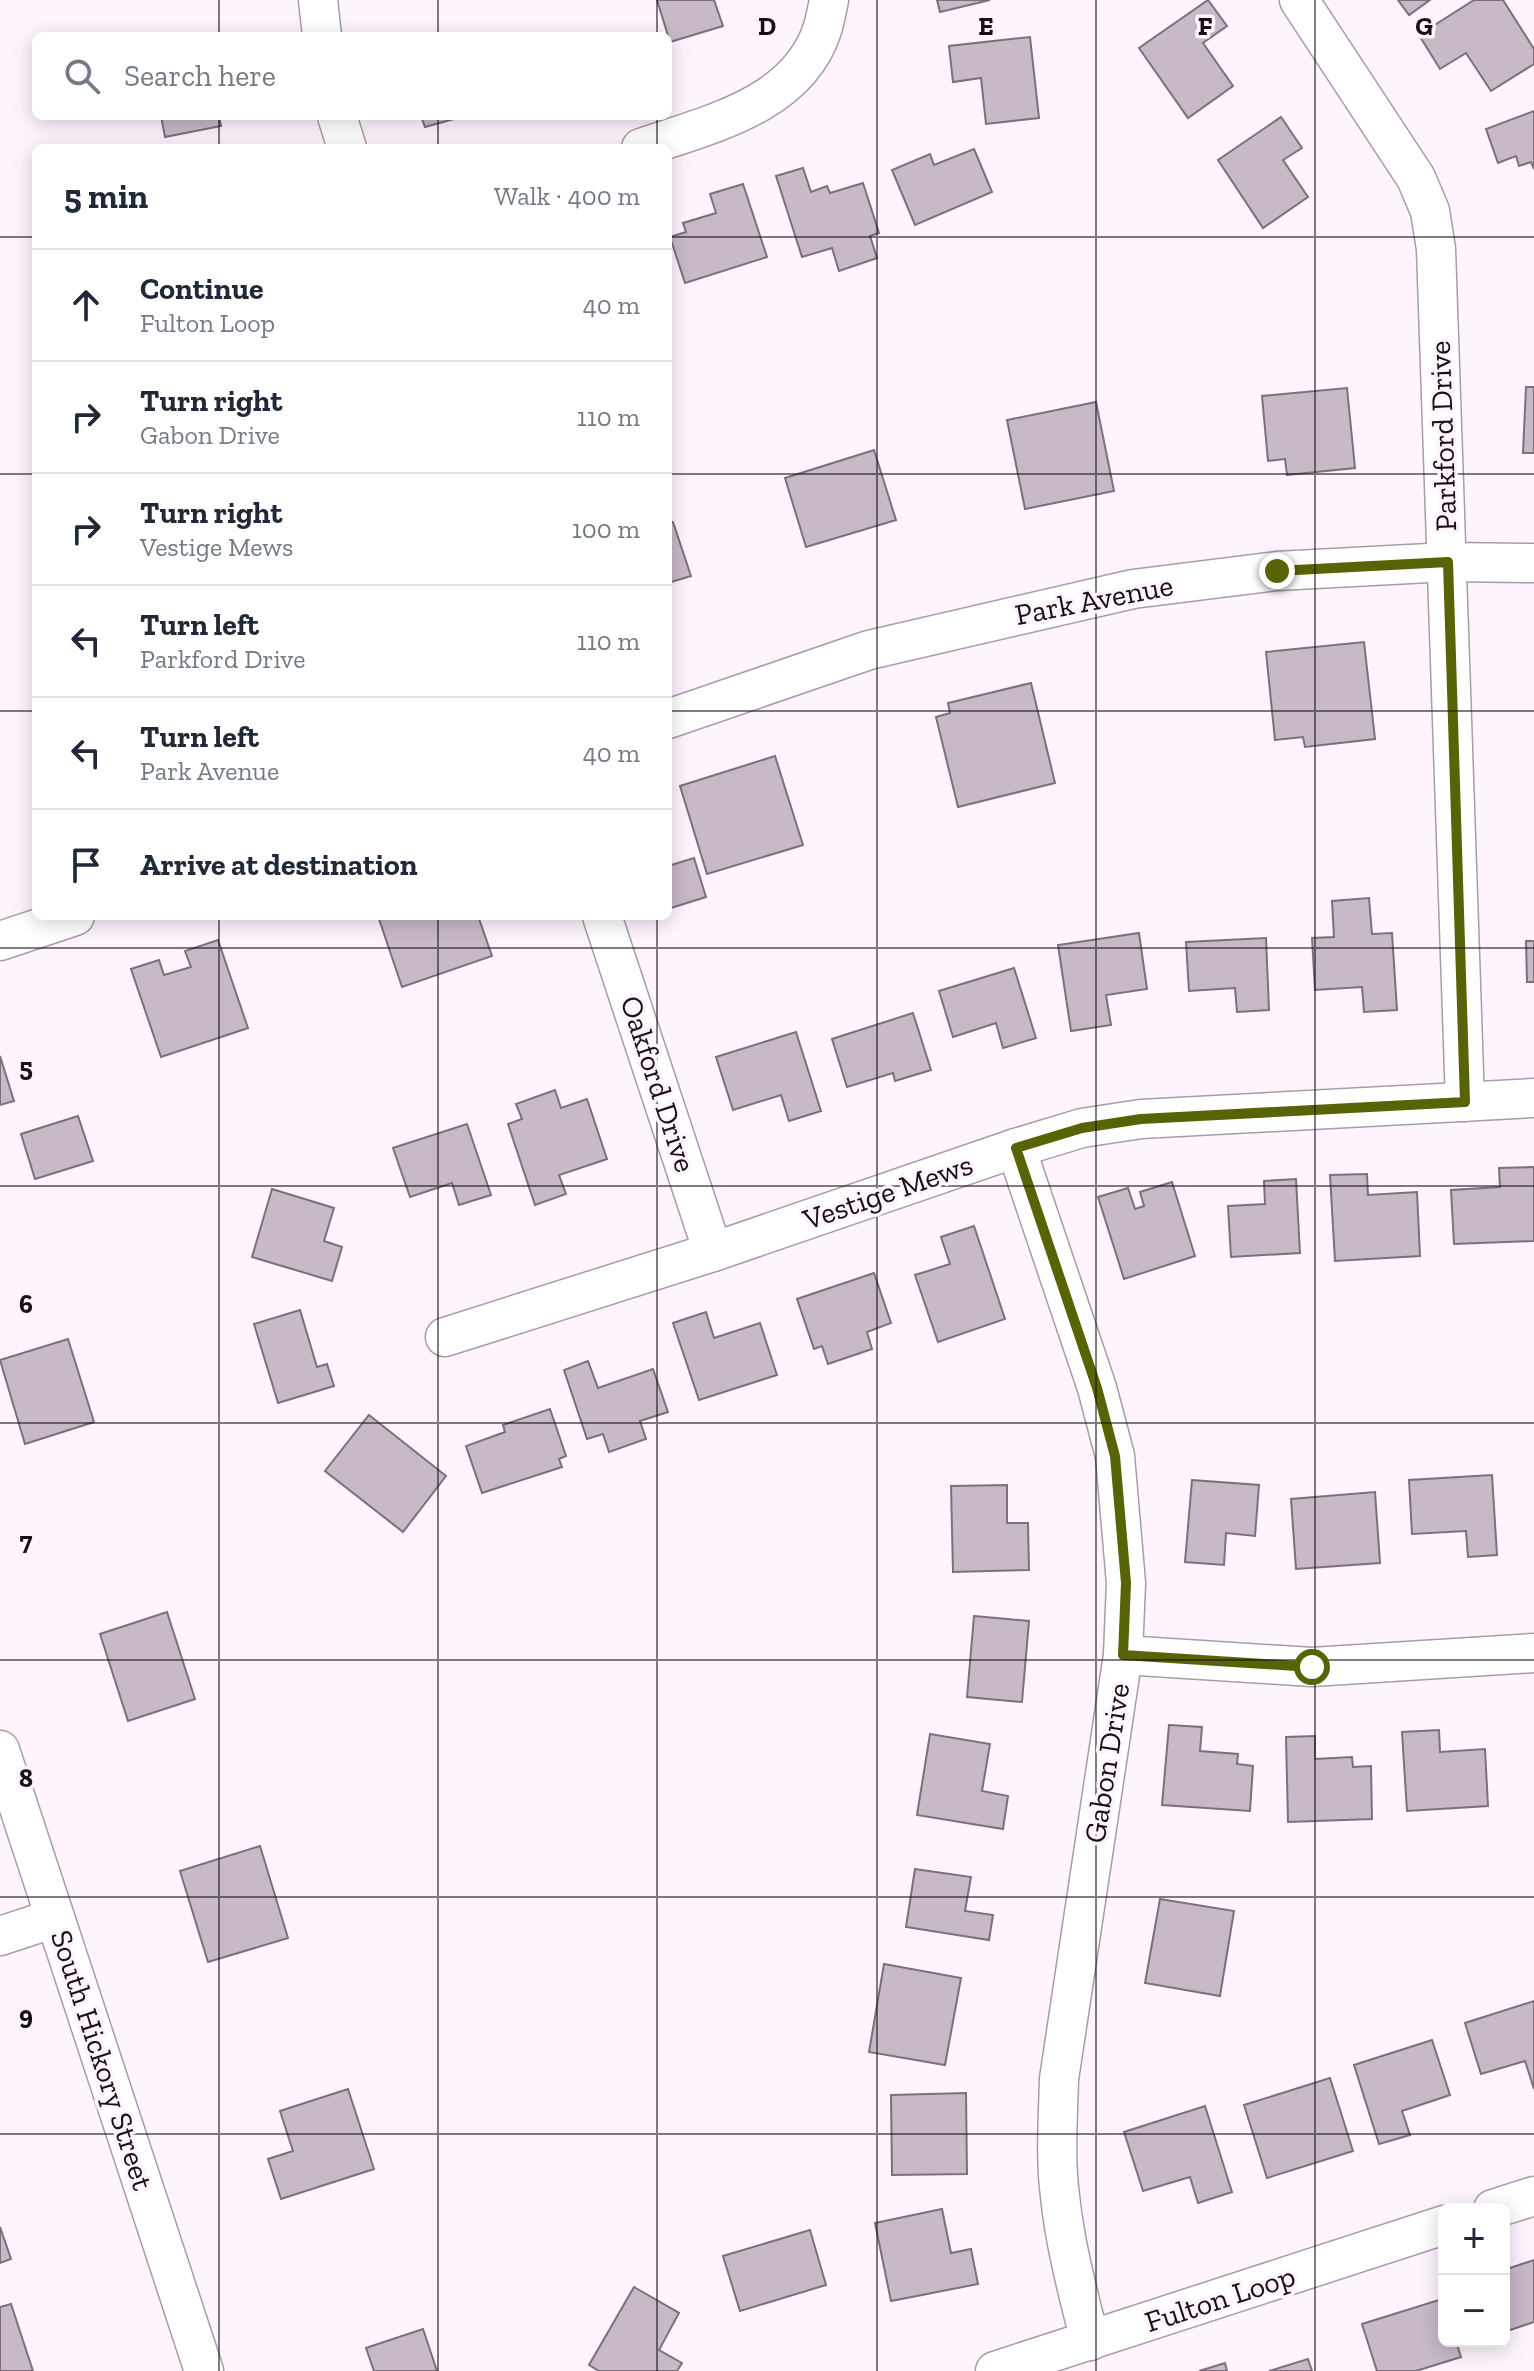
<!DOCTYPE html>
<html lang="en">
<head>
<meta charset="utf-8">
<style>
	:root { --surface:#fff; --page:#f6f6f7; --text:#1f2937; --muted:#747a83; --line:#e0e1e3 }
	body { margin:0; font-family:"Zilla Slab",serif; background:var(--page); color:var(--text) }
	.controls { position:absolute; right:24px; bottom:24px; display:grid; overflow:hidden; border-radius:12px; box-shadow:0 4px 20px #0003 }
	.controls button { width:72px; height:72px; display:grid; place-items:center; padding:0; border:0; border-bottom:2px solid var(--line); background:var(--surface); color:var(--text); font:40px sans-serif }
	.stop { position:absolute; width:24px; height:24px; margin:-18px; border:6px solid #586305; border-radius:50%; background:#fff }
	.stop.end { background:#586305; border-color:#fff; box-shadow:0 2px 8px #0008 }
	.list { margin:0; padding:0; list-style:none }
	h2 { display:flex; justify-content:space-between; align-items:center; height:104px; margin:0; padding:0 32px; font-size:34px }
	h2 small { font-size:26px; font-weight:400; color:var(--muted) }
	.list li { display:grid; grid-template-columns:52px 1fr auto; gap:24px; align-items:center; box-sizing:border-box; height:112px; padding:0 32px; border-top:2px solid var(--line) }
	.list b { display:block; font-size:30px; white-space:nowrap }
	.list p { margin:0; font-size:26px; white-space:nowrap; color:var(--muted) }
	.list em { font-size:26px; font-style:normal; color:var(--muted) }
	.icon { flex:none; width:44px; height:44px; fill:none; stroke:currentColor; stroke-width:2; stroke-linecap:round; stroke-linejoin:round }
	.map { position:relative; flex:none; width:1534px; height:2371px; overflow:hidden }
	.search { position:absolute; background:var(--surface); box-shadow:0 4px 20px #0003; left:32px; top:32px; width:640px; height:88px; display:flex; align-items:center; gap:20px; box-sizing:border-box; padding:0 28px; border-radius:12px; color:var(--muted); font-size:30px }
	.panel { position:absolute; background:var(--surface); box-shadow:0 4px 20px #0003; left:32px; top:144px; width:640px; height:776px; border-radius:12px }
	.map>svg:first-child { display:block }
</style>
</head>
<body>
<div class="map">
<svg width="1534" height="2371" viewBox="0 0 1534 2371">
	<rect width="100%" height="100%" fill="#fdf4fd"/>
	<g fill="#c8b9c7" stroke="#7d6f7c" stroke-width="2">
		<path d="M657,0H714L723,26L670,42Z"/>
		<path d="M937,0H990L940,12Z"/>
		<path d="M1208,0L1227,26L1203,43L1233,86L1188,118L1139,48Z"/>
		<path d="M1398,0H1430L1409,15Z"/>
		<path d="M1474,0H1503L1534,49V64L1491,91L1466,53L1440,69L1419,35Z"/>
		<path d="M1030,37L1039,118L986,124L981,78L953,82L949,46Z"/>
		<path d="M1534,111V169L1531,162L1519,166L1516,156L1498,163L1486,129Z"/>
		<path d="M161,116H219L221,126L165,137Z"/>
		<path d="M421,116H465L425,127Z"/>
		<path d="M1281,117L1302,148L1283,160L1308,197L1263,228L1218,160Z"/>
		<path d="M974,149L992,192L915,225L892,170L930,154L934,165Z"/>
		<path d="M803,168L811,192L827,186L830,193L863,183L879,233L870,236L877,258L839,271L832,248L802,257L776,176Z"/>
		<path d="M743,184L767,257L685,283L670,237L686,232L683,223L716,213L710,194Z"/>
		<path d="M1526,387H1534V453H1523Z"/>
		<path d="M1347,388L1355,468L1287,475L1285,459L1268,461L1262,396Z"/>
		<path d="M1096,402L1114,491L1025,509L1007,420Z"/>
		<path d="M874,450L896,520L806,547L785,478Z"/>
		<path d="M673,522L691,576L668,583V524Z"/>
		<path d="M1364,642L1375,739L1305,747L1303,737L1275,740L1266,652Z"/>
		<path d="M1031,683L1055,783L958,807L936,717L950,713L948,703Z"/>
		<path d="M775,756L803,845L707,874L680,786Z"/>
		<path d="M694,858L706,897L671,908L668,899V866Z"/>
		<path d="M1369,898L1372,934L1392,933L1397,1010L1364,1012L1362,987L1315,990L1312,938L1334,937L1332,901Z"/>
		<path d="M378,916H478L492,956L402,987Z"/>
		<path d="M1139,933L1147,989L1106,995L1111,1025L1071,1031L1058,945Z"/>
		<path d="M1266,938L1269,1010L1237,1012L1235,988L1189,991L1186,942Z"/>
		<path d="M218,940L248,1028L161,1057L131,969L159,960L164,975L191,967L185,951Z"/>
		<path d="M1526,941H1534V982H1527Z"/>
		<path d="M1014,968L1036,1038L1003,1048L996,1023L953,1037L939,991Z"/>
		<path d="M913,1013L931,1070L895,1081L893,1073L847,1087L832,1039Z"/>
		<path d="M796,1032L821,1111L789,1121L781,1095L733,1110L716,1057Z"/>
		<path d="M0,1056L14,1101L0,1105Z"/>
		<path d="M555,1090L561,1108L587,1099L607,1159L559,1175L566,1194L535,1205L508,1124L522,1119L516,1104Z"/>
		<path d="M78,1116L93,1161L35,1179L21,1134Z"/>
		<path d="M467,1124L491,1195L459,1205L452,1183L410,1197L393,1148Z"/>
		<path d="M1534,1167V1241L1454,1244L1451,1190L1500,1187L1499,1168Z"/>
		<path d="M1367,1174L1368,1195L1417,1192L1420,1256L1335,1261L1330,1175Z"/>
		<path d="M1296,1179L1300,1253L1231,1257L1228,1206L1265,1204L1264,1181Z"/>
		<path d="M1172,1182L1195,1256L1124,1279L1098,1197L1128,1188L1135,1209L1144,1206L1140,1192Z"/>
		<path d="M272,1189L334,1208L324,1241L342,1247L332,1281L252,1257Z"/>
		<path d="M974,1226L1005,1319L938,1342L915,1275L950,1264L941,1237Z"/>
		<path d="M874,1273L891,1323L867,1332L872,1349L828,1364L822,1346L814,1349L797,1299Z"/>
		<path d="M300,1310L317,1367L327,1364L334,1386L278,1403L254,1324Z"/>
		<path d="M706,1312L714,1338L760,1323L777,1375L699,1400L673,1323Z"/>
		<path d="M68,1339L94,1422L25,1444L0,1360Z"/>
		<path d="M588,1361L598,1388L653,1369L668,1412L640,1421L646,1439L609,1452L603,1434L587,1439L564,1370Z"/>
		<path d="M550,1409L566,1456L559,1459L562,1467L482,1493L466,1446L505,1432L503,1425Z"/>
		<path d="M369,1415L446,1476L403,1532L325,1471Z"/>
		<path d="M1492,1475L1497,1555L1468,1557L1466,1531L1412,1534L1409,1480Z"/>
		<path d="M1192,1480L1259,1485L1255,1536L1226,1533L1224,1565L1185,1562Z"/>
		<path d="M1007,1485V1523H1028L1029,1570L953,1572L951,1486Z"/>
		<path d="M1375,1492L1380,1563L1296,1569L1291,1499Z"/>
		<path d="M167,1612L195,1699L128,1721L100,1634Z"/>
		<path d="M974,1616L1029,1621L1022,1702L967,1697Z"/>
		<path d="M1169,1725L1202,1727L1200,1751L1238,1754L1237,1764L1253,1766L1250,1811L1162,1805Z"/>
		<path d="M1439,1730L1440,1752L1485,1749L1488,1806L1407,1811L1402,1732Z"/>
		<path d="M930,1734L990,1744L982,1791L1008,1796L1003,1829L917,1815Z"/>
		<path d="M1315,1736V1759L1352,1757L1353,1767L1371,1766L1372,1819L1288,1822L1286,1737Z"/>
		<path d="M260,1846L288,1938L208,1962L180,1871Z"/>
		<path d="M915,1869L971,1877L965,1911L993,1915L989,1940L906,1927Z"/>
		<path d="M1160,1899L1234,1911L1220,1996L1145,1983Z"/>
		<path d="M884,1964L961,1978L945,2065L869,2052Z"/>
		<path d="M1534,2001V2089L1525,2061L1481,2074L1465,2023Z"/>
		<path d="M1432,2040L1450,2095L1402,2111L1410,2135L1379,2144L1354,2065Z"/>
		<path d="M1330,2078L1353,2151L1267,2178L1244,2105Z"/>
		<path d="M348,2089L374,2169L281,2199L268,2159L293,2151L280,2111Z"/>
		<path d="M966,2093L967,2174L892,2175L891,2095Z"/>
		<path d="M1205,2106L1232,2192L1198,2203L1190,2177L1143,2191L1124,2132Z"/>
		<path d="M942,2209L951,2253L971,2249L978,2284L891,2301L875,2223Z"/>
		<path d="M0,2227L11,2259L0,2263Z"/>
		<path d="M810,2230L826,2285L740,2311L723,2256Z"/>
		<path d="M1534,2260V2322L1504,2332V2270Z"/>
		<path d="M634,2287L679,2313L659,2350L682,2363L677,2371H599L589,2365Z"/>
		<path d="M1442,2299L1444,2341H1456L1461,2357L1416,2371H1377L1362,2324Z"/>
		<path d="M11,2304L33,2371H0V2307Z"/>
		<path d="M423,2329L437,2371H374L366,2348Z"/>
		<path d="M1308,2359L1312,2371H1269Z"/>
		<path d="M1225,2363L1227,2371H1199Z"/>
	</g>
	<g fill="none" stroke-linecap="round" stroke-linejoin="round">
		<defs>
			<g id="minor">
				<path d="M318,0L322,36"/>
				<path d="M1299,0L1416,178L1430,211L1436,249L1465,1102"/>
				<path d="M337,116L347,148"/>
				<path d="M641,148C707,125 797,106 822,30C825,21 827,10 829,0"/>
				<path d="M668,719L869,650L1133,589L1277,571L1448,562L1534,563"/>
				<path d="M602,916L713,1252"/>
				<path d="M0,941L75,916"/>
				<path d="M1016,1148L1097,1388L1115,1456L1126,1583L1123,1655L1059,2079C1058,2118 1055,2158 1060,2196C1065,2245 1078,2293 1090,2341"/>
				<path d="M445,1337L713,1252L1016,1148L1082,1128L1141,1119L1534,1098"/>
				<path d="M1123,1655L1312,1667L1534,1653"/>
				<path d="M0,1750L204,2371"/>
				<path d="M0,1936L55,1918"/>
				<path d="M1493,2209L1534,2196"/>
				<path d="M995,2371L1444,2225"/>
			</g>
		</defs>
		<use href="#minor" stroke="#aa9ba9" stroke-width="41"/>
		<use href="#minor" stroke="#fff" stroke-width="38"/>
	</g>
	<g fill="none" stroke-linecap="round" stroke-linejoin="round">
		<path stroke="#586305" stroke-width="10" d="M1277,571L1448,562L1465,1102L1141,1119L1082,1128L1016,1148L1097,1388L1115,1456L1126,1583L1123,1655L1312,1667"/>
	</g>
	<path fill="none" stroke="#171116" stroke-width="2" stroke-opacity="0.55" d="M219,0V36M438,0V36M657,0V36M877,0V2371M1096,0V2371M1315,0V2371M219,116V148M438,116V148M657,116V148M0,237H36M668,237H1534M0,474H36M668,474H1534M0,711H36M668,711H1534M219,916V2371M438,916V2371M657,916V2371M0,948H1534M0,1186H1534M0,1423H1534M0,1660H1534M0,1897H1534M0,2134H1534"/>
	<g text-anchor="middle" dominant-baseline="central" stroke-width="7" stroke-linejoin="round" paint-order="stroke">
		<g font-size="30" fill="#171116" stroke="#fdf4fd">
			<text transform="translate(1443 436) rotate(-92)">Parkford Drive</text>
			<text transform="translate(1094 600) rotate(-11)">Park Avenue</text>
			<text transform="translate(658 1084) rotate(72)">Oakford Drive</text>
			<text transform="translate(888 1192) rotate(-19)">Vestige Mews</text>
			<text transform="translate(1107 1763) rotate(-81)">Gabon Drive</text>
			<text transform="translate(102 2060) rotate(72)">South Hickory Street</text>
			<text transform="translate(1220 2299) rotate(-18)">Fulton Loop</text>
		</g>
	</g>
	<g font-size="26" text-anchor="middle" font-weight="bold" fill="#171116" stroke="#fdf4fd" stroke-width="7" stroke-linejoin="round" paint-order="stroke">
		<text x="767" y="35">D</text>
		<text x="986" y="35">E</text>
		<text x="1205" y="35">F</text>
		<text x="1424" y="35">G</text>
		<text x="26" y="1076">5</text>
		<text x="26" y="1313">6</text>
		<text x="26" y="1550">7</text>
		<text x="26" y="1787">8</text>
		<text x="26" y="2024">9</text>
	</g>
</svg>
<div class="controls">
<button>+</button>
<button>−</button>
</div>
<div class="stop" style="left:1312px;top:1667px"></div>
<div class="stop end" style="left:1277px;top:571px"></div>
<div class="search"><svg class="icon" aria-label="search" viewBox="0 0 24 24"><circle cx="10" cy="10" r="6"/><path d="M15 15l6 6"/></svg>Search here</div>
<section class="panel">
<h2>5 min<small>Walk · 400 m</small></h2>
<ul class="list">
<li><svg class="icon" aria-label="ahead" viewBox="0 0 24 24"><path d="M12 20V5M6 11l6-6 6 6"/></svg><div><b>Continue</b><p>Fulton Loop</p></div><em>40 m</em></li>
<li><svg class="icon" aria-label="right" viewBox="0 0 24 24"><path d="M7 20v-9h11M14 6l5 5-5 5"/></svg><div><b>Turn right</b><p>Gabon Drive</p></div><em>110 m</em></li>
<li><svg class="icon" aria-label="right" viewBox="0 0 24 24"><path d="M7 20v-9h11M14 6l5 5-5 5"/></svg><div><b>Turn right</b><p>Vestige Mews</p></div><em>100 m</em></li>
<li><svg class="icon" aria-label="left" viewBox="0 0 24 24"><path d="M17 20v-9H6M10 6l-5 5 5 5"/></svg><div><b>Turn left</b><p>Parkford Drive</p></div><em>110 m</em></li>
<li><svg class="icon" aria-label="left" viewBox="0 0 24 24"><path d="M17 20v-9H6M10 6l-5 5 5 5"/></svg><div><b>Turn left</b><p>Park Avenue</p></div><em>40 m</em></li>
<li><svg class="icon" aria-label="arrive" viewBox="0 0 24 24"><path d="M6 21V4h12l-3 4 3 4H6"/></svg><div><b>Arrive at destination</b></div></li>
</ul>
</section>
</div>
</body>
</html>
